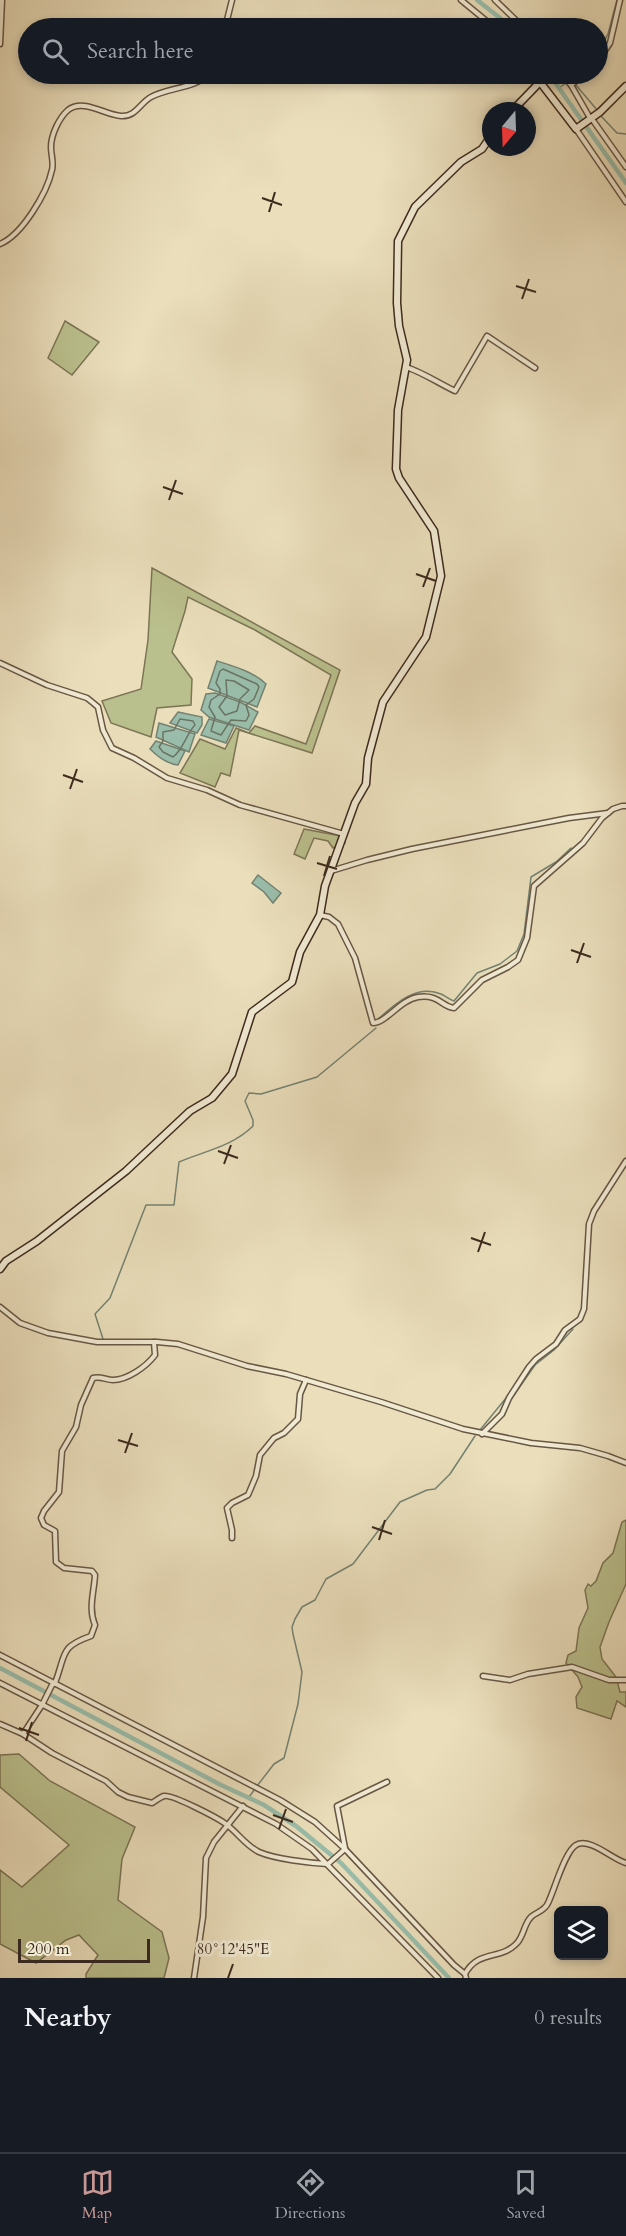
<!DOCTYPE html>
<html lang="en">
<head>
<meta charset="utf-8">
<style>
	:root { --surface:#171b24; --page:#20242c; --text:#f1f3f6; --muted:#9ea1a6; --line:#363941; --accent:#c59692 }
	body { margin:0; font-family:Cardo,serif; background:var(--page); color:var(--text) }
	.controls { position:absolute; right:18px; bottom:18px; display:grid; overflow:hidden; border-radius:9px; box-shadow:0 3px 9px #0003 }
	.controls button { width:54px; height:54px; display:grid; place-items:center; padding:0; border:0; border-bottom:2px solid var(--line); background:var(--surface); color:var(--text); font:30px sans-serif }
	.compass { position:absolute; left:482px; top:102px; width:54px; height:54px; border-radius:50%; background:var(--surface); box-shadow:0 3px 9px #0003; rotate:199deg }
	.scale { position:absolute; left:18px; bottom:15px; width:132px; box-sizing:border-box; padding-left:6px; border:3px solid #3d2a1e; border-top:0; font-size:16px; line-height:21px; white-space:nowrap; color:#3d2a1e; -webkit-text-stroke:4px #f1ead3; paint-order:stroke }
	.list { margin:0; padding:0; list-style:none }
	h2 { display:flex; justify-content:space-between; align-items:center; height:78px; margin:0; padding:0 24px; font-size:26px }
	h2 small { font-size:20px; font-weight:400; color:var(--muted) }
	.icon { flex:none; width:33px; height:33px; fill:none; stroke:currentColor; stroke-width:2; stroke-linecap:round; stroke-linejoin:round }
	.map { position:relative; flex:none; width:626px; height:1978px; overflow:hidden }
	.search { position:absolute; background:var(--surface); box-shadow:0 3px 9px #0003; left:18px; right:18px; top:18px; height:66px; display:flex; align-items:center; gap:15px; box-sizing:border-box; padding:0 21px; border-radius:33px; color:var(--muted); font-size:22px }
	.sheet { height:174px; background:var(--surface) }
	nav { display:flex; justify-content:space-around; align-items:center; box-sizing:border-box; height:84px; border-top:2px solid var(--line); background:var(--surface); font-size:16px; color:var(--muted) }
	nav a { display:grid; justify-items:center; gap:3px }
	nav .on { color:var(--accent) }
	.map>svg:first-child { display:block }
</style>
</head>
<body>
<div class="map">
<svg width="626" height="1978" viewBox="0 0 626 1978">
	<rect width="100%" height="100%" fill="#eadebb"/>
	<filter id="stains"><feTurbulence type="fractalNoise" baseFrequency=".00333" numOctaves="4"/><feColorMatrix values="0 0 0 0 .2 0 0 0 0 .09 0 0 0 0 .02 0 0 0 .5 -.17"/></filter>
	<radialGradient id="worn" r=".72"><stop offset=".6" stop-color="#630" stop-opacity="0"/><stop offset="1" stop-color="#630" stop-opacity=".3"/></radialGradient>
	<g fill="#bac08d" stroke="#7c7556" stroke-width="1.5">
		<path d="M65,321L99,342L72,375L48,358Z"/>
		<path d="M152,568L340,670L312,753L239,730L230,776L221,773L215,787L180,773L200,739L225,749L236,728L249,733L255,726L306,744L331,675L255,630L188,597L185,611L172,652L192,679L191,705L157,708L151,737L111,723L102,701L141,689L148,640Z"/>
		<path d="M304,829L341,836L345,843L333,848L328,841L314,838L305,859L294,854Z"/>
		<path d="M626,1520V1584L609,1622L600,1647L602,1659L616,1677L620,1692H626V1707L617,1701L611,1719L577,1708L576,1697L582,1687L578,1677L566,1663L568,1655L576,1651L579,1628L588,1608L585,1590L588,1584L591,1586L596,1581L603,1563L613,1553L622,1522Z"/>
		<path d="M19,1754L50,1781L135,1827L122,1859L118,1900L162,1932L169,1958L164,1978H86V1974L98,1955L79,1935L66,1940L36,1963L0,1944V1870L22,1887L69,1845L0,1787V1755Z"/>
	</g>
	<g fill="#99bdaa" stroke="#748272" stroke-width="1.5">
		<path d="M217,661C233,666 254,672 266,684L257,707L208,688Z"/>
		<path d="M215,693L240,702L258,712L249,730L209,717L201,710L206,694Z"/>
		<path d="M178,712L202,717V725L197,733L170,723Z"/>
		<path d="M209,719L234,726L226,743L201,735Z"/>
		<path d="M159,723L195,734L189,752L156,737Z"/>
		<path d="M156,741L185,751L178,765C168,764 157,756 150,749Z"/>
		<path d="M258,875L281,893L273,903L264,892L252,883Z"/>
	</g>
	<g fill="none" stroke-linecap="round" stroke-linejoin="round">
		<g stroke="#6b7464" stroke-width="1.5">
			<path d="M223,669L257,684L259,687L254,699L246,705L249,715L246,721L231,720L221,735L211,731L215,717L209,707L211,700L220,694V689L216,683L220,671Z"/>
			<path d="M226,680L234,681L249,690L240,699L237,711L225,715L219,707L227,696Z"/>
			<path d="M180,719L193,721L195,725C186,734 184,749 173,757L163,752L159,747L163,741V732L174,730Z"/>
		</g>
		<g stroke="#748272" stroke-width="1.5">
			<path d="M598,52L608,34L617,0"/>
			<path d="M571,79L579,74"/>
			<path d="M575,84L598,111"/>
			<path d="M559,88L566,83"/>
			<path d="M601,116L617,133L626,134"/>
			<path d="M376,1021C393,1006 416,983 441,994C446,996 448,999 454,1001L477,973L500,964L517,951L524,934L531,877L556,862L571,848"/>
			<path d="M103,1339L95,1314L110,1298L146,1205H174L179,1162C205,1151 233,1146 253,1126V1120L245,1101L249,1093L261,1094L317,1077L376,1028"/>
			<path d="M514,1395L535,1365L554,1350L573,1329"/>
			<path d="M480,1430L506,1398"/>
			<path d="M257,1786L274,1764L284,1758L298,1704L302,1672L293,1634L292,1627L295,1619L302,1607L315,1600L326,1579L353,1564L400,1502L427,1490L435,1489L450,1474L475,1436"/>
			<path d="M249,1797L255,1789"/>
		</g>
		<g stroke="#99bdaa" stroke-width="4.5">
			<path d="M477,0L500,18L510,28"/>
			<path d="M549,74L626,183"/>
			<path d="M0,1668L219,1784L264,1805L296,1826L341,1863L449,1978"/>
		</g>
		<defs>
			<g id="street">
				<path d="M461,0L495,28"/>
				<path d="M495,0L524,28"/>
				<path d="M225,28L232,0"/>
				<path d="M0,44L2,0"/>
				<path d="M598,61L610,43L620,0"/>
				<path d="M534,74L540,82"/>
				<path d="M561,74L571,85L590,118"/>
				<path d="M571,85L585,74"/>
				<path d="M592,119L626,167"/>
				<path d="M576,129L626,202"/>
				<path d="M0,244C22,235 47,193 52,170C54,163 51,155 51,147C51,135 59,118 68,110C83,98 105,115 121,116C136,117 140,103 151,97C170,87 193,89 210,74"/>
				<path d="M406,367C424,373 438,383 455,391L487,336L535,368"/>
				<path d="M0,663L47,685L87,698L92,702L98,707L103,730L112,748L134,758L167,778L207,790L240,805L344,834"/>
				<path d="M331,871L367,860L412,849L569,818L608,813"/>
				<path d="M320,915L329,917L338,924L355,958L373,1023C386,1023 400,1000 418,997C439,994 442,1007 454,1008L482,980L508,967L518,960L527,938L534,886L583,843L602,818L613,809L622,806H626"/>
				<path d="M0,1307L20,1323L48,1333L97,1342H157L178,1344L247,1366L286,1374L381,1402L463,1429L531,1443L580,1448L608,1456L626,1463"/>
				<path d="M482,1434L502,1414L509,1398L529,1367L536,1359L556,1344L565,1330L580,1319L584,1309L589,1224L594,1211L626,1161"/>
				<path d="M232,1538V1530L227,1508L232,1503L248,1495L256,1476L260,1455L274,1438L284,1433L298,1419L300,1394L306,1380"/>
				<path d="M0,1655L280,1800L315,1822L345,1849"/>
				<path d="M483,1676L510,1680L528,1674L572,1667L609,1680H626"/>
				<path d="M0,1683L276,1824L312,1849L438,1978"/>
				<path d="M0,1724L23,1734L42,1705L52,1685L55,1683C66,1655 59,1647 91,1636L95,1625C88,1608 94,1593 95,1575L92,1571L64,1568L56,1562L55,1531L44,1525L41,1518L44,1511L59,1492L62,1451L76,1427L81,1405L93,1378C101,1376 106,1380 113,1380C127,1380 146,1367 155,1355L154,1342"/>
				<path d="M23,1734L52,1753L106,1781L118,1792L128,1797L152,1803C156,1801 160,1797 164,1796C172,1794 220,1819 227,1825C239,1834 245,1845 259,1852C275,1859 309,1863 328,1864L345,1849L454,1965L465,1974L466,1978"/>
				<path d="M345,1848L337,1806L387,1782"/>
				<path d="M465,1974C478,1950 499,1960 515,1945C524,1938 523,1925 531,1917C536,1912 545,1911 548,1903C554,1891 565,1851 576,1845C590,1837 613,1860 626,1863"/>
				<path d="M194,1978L203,1917L206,1858L214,1842L243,1806"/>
			</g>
			<g id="secondary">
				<path d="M512,111L540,82L576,129L600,112L626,86"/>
				<path d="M0,1269L6,1261L37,1241L126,1171L190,1111L212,1098L232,1074L252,1012L292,982L300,952L320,915L325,886L355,803L366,784L368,758L383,702L426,637L441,576L434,531L399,478L396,469L398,410L407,360L399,326L397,303L398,241L415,207L461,162L482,149L491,136"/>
			</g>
		</defs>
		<use href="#street" stroke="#685745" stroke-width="7"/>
		<use href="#secondary" stroke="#3d2a1e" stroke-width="9"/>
		<use href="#street" stroke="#f1ead3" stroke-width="4"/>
		<use href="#secondary" stroke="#f1ead3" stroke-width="6"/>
	</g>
	<path fill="none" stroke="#3d2a1e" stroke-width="2" d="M262,198L282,205M269,212L275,192M516,286L536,292M522,299L529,279M163,487L183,494M169,500L176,480M416,574L436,581M423,587L430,568M63,775L83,782M70,789L77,769M317,863L337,869M324,876L330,856M571,950L591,957M577,963L584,943M218,1151L238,1158M224,1164L231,1145M471,1238L491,1245M478,1252L485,1232M118,1440L138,1446M125,1453L132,1433M372,1527L392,1534M379,1540L385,1520M19,1728L39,1735M26,1741L32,1722M273,1815L293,1822M279,1829L286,1809M228,1978L233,1964"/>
	<g font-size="15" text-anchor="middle" fill="#3d2a1e" stroke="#f1ead3" stroke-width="6" stroke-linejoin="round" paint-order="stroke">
		<text x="233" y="1954">80°12'45"E</text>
	</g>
	<rect width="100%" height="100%" filter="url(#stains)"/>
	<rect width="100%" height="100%" fill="url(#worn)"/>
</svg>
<div class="controls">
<button><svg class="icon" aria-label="layers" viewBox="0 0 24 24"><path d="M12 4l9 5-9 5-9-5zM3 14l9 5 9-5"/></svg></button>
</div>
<svg class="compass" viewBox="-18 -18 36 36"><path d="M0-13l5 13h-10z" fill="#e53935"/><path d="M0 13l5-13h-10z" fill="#9ea1a6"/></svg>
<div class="scale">200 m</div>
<div class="search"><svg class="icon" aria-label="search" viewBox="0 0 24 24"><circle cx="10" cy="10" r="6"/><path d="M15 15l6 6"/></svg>Search here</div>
</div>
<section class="sheet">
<h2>Nearby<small>0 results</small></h2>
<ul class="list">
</ul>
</section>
<nav>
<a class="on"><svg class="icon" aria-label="map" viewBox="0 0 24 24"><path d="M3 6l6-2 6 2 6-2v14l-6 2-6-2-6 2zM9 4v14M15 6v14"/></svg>Map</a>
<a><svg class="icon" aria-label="directions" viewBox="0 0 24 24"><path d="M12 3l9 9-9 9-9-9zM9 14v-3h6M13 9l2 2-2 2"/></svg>Directions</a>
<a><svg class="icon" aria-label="saved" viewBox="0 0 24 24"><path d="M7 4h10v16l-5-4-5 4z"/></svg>Saved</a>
</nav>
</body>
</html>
